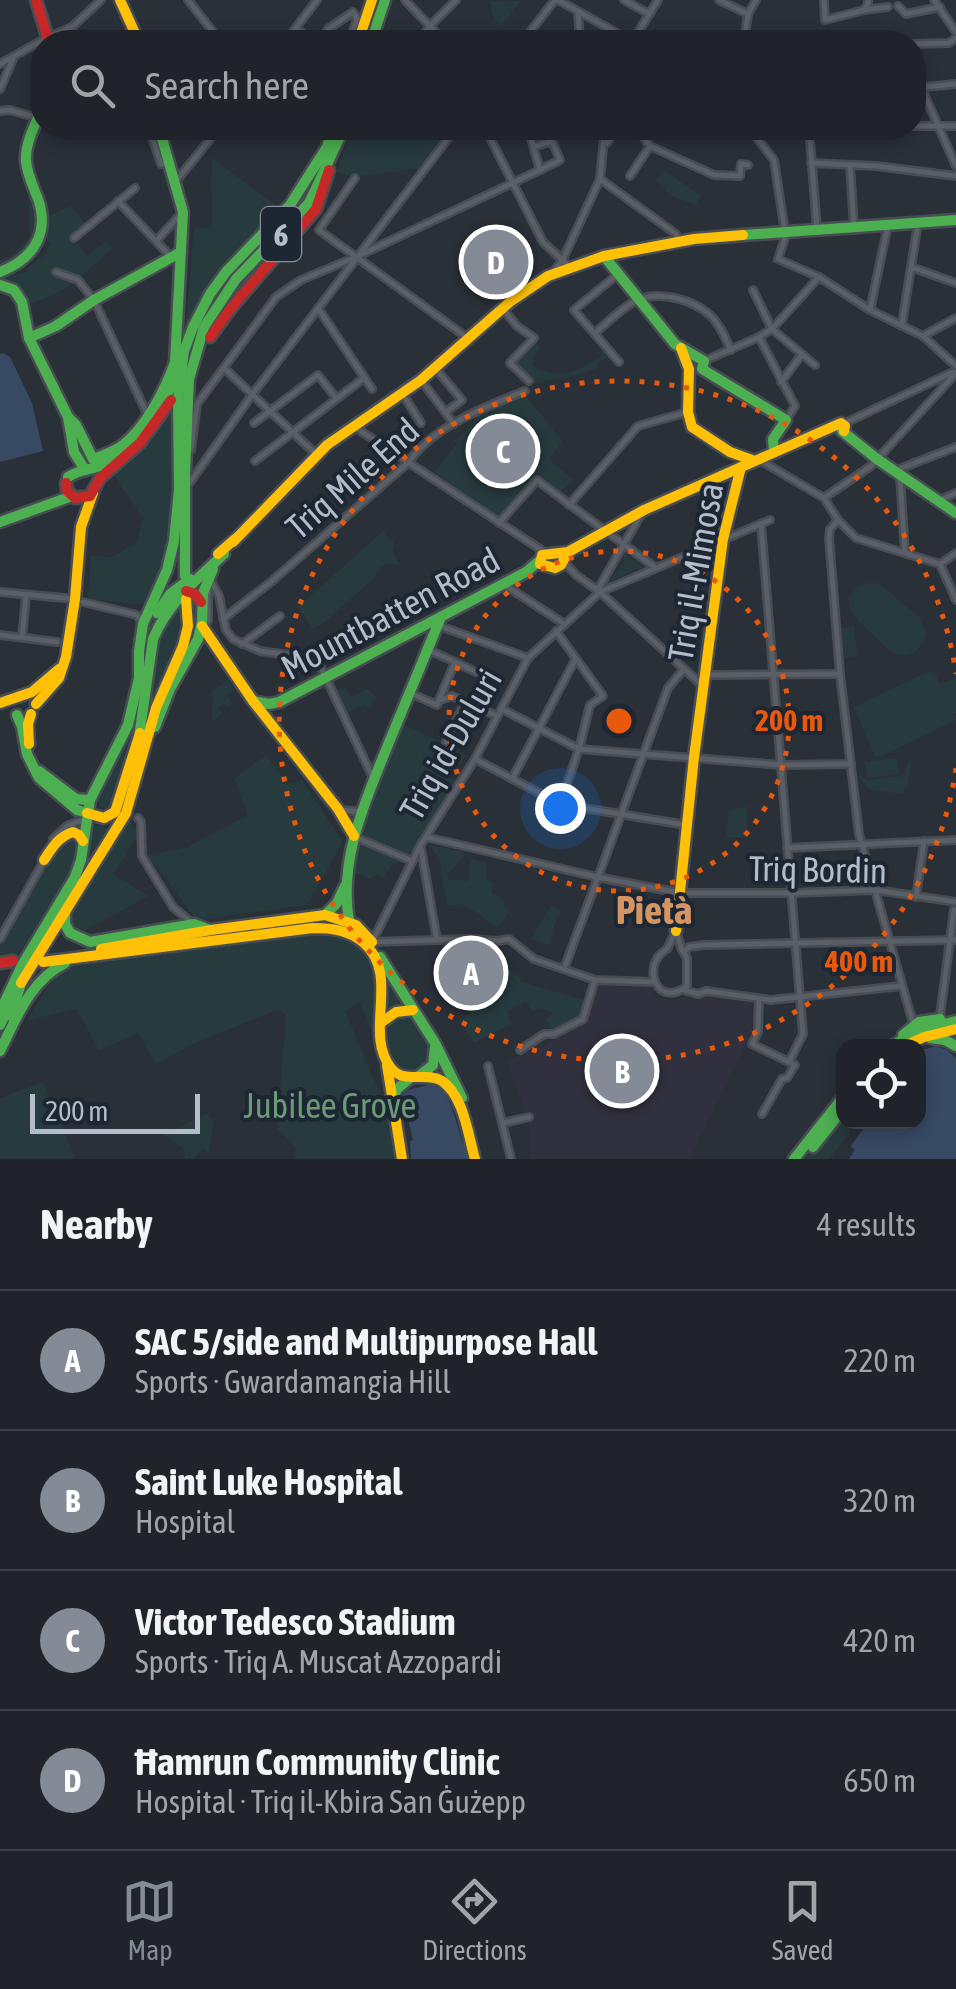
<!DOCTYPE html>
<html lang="en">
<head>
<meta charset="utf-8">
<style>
	:root { --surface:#20242a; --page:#2d3036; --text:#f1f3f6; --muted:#a2a4a8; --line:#3d4147; --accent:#848b96 }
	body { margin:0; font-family:"Asap Condensed",sans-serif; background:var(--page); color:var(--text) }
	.controls { position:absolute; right:30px; bottom:30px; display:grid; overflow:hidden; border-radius:20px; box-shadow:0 5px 15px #0003 }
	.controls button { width:90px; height:90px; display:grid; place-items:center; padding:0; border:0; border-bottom:2px solid var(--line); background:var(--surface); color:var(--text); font:50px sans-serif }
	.scale { position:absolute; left:30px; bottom:25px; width:170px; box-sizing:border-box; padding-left:10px; border:5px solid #b4bcc9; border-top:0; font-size:28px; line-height:35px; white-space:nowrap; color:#b4bcc9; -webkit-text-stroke:8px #1d2633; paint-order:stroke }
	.you { position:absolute; left:560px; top:808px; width:35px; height:35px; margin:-25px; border:8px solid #fff; border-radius:50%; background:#1a73e8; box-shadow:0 0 0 15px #1a73e833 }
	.badge { display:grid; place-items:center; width:65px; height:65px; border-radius:50%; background:var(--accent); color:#fff; font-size:32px; font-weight:700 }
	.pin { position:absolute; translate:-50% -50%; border:5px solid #fff; box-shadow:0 2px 10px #0006 }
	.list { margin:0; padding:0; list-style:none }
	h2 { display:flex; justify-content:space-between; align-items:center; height:130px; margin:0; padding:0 40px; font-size:42px }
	h2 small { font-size:32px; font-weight:400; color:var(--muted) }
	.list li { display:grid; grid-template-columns:65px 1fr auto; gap:30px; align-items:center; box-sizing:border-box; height:140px; padding:0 40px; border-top:2px solid var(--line) }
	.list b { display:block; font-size:38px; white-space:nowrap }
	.list p { margin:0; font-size:32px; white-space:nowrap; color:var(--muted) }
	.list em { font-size:32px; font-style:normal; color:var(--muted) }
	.icon { flex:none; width:55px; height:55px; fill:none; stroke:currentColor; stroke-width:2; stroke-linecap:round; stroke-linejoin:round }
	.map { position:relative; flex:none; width:956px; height:1159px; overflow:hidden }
	.search { position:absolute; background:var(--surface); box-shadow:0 5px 15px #0003; left:30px; right:30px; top:30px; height:110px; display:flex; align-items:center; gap:25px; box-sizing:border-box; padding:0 35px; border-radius:40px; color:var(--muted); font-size:38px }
	.sheet { height:690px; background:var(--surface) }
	nav { display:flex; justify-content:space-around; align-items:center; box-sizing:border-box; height:140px; border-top:2px solid var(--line); background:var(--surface); font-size:28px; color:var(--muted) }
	nav a { display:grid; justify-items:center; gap:5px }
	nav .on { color:var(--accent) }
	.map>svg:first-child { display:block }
</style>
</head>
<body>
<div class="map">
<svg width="956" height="1159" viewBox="0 0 956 1159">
	<rect width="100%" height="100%" fill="#2a3038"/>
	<path fill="#31303e" d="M597,984L631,988L632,984L651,986L656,997L671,1000H679L683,995H698L756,1003L755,1025L690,1159H530L529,1125L507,1061L545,1045L585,1021Z"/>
	<g fill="#273a3e">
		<path d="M490,0L499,2L522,0L500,26L492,13Z"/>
		<path d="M352,128H425L442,140L420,168L354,177L337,172Z"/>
		<path d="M211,157L281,209C241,241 208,278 186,325L194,229L211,227L212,219Z"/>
		<path d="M665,171L701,196L697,205L671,196L656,180Z"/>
		<path d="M28,193C41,226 41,258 0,268V260L11,256L30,236Z"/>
		<path d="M70,206L86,224L72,238L88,256L105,242L113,248L80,277L57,269L55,274L74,282L52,296L31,303C24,290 15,282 0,282V279L28,271L27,268L44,255L51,243L46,238L47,217Z"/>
		<path d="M291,212L295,215L240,267L212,307L182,413H180C187,355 197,314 235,268C251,247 273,230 291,212Z"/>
		<path d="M537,345L541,349L535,354L532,365C558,381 577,373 601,356L602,346L610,355L597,364L598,368L578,375L535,383L514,364L530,346Z"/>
		<path d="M524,394L563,441L549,459L573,480L561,492L537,473L500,518L434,472L457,444L454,440L462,435L483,410Z"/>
		<path d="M171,410L174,491L169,548L166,566L149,605L88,599L91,556L112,557L137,542L143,517L118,482L114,474L136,457Z"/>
		<path d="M383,531L394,543L392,551L401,566L387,563L380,568L376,576L327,620L313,629L298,607Z"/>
		<path d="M626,550L629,552L627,556L642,567L645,565L650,568L644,571L638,568L610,582V586L603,589L606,581H609L624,561L622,555Z"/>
		<path d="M865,582L880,584L920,618L926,632C924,649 910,661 892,652C886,648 880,641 875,636C857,620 831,599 865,582Z"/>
		<path d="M183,598L177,642L148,708L158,630Z"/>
		<path d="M854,626L857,656L844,658L841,628Z"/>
		<path d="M929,671L935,673L940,684L956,678V713L953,714L956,720L882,756H875L854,707Z"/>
		<path d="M228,680L235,690L227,696L233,704L227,708L224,704L219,708L222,714L212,721L213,691Z"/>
		<path d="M345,687L351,697L368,689L376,697L370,709L364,705L347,713L336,691Z"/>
		<path d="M137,720L140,722L112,806L105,809L100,807L98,802L100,795Z"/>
		<path d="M403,724L466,755L461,764L448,759L441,773L456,781L408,856L366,838L363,831Z"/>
		<path d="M266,755L287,783L291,784L302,780L343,842L307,905L197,920L156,865L149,866L146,856L188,847V851L191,845L248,815L234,778Z"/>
		<path d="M897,758L899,774L867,778L865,762Z"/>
		<path d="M909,761L912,765L908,784L901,794L868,789L859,775L867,780L902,776Z"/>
		<path d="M746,806L748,837H726L729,811Z"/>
		<path d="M130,818L138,836L113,874L149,896L78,934L69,926L67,913Z"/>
		<path d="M92,826H104L107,832L105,840L76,887L89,852Z"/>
		<path d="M70,836L78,840L74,866L16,958L0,960V946L59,846Z"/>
		<path d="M362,844L406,862L393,864L383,878L378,874L369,879L352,871L357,846Z"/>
		<path d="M429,845L464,852L463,858L447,874L449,879L468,881L471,859L487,863L486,879L493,882L492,893L500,896L509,913L498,927L484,919L483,917L466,906L447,905L439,858Z"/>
		<path d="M551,906L561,911L553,928L551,946L531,939Z"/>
		<path d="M313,931C323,932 336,931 346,935C387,950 377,1002 374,1037L360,1002L345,1011L387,1110L396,1159H295L296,1148L277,1128L286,1014L277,1010L197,1042L156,1064L138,1033L99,1051L77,1009L28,1020L59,968Z"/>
		<path d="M498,951L497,954L522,982L584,1000L580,1016L552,1032L545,1019L554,1013L539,1008L532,1011L526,1001L507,1012L511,1024C499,1031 487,1036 474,1043L460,1020L471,1013L460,996L470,989L459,962L471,957L482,979L490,975L481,958Z"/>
		<path d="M392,982L433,1051L430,1064L412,1074L401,1073L388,1057L387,984Z"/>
		<path d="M43,1082L75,1157L69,1159H0V1098Z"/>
		<path d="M843,1111L844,1122H851L848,1126L850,1132L829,1159H804Z"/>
		<path d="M206,1114L213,1120L209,1153L202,1148L194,1159H186L183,1148L164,1135Z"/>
	</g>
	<g fill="#384963">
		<path d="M3,353L10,357L32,403L43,451L0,462V354Z"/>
		<path d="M936,1046L947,1050L956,1058V1159H849L855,1150L851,1146L868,1122H918L919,1051Z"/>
		<path d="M432,1084L442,1088L451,1105L468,1159H411L410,1141L413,1140L408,1119H406L400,1107L401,1096L408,1090Z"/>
	</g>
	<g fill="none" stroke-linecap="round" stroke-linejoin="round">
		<defs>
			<g id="street">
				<path d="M188,0L221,42"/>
				<path d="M405,0L445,42"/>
				<path d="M558,0L633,42"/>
				<path d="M624,0L649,14"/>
				<path d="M719,0L748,14L744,42"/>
				<path d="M824,0L825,20L864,10L888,7"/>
				<path d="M934,0L956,32"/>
				<path d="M898,6L906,14L940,7"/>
				<path d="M864,10L868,4V0"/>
				<path d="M578,12L580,42"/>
				<path d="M748,14L756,0"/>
				<path d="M297,29L314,42"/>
				<path d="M285,42L317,0"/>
				<path d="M319,42L328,29L353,12L357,18L350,42"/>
				<path d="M418,42L430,26L456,0"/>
				<path d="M522,42L555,0"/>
				<path d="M632,42L658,0"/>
				<path d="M914,44L949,43L956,38"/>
				<path d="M0,64L48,37L72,27L101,0"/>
				<path d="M921,87L956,166"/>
				<path d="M914,88L956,84"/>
				<path d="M0,89L13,59"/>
				<path d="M0,111L10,110L38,118"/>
				<path d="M914,126H956"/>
				<path d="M149,128L161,164L170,163"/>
				<path d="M485,128L543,242L571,268"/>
				<path d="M636,128L650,146L714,175L740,176L741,164L748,165"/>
				<path d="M724,128L752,131L789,128"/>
				<path d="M749,128L774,160L785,232"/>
				<path d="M809,128L817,229"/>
				<path d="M97,130L104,128"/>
				<path d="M607,143L610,138L611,128"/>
				<path d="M534,147L552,141L560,160L540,170"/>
				<path d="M811,163L876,166L956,176"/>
				<path d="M850,165L854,227"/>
				<path d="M630,176L650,146"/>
				<path d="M355,178L319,230L469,339"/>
				<path d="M600,179L676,234L679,241"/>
				<path d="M177,180L219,128"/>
				<path d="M118,201L171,257"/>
				<path d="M787,232L778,259L819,277L870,310L923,336L956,366"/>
				<path d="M74,238L135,188"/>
				<path d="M156,241L181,214"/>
				<path d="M911,267L956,283"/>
				<path d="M554,271L563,259L600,179L605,128"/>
				<path d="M56,272L78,280L94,300L147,414"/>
				<path d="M618,274L574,310L619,362"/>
				<path d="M753,290L772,329L815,365"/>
				<path d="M318,308L372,389"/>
				<path d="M503,309L517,326L534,338L510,363L529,381"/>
				<path d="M870,310L888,225"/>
				<path d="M902,324L918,223"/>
				<path d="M595,333C606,324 627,303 640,299C662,291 693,300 710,315C720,324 725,338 731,350"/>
				<path d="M923,336L956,318"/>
				<path d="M759,337L795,406L786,420"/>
				<path d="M704,361L759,337L772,329L819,277"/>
				<path d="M435,368L462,400L446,412"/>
				<path d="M225,369L318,456"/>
				<path d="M421,380L454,424"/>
				<path d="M781,382L802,354"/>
				<path d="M402,393L421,423"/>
				<path d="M254,423L318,375L336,398"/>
				<path d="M843,424L953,372"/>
				<path d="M353,426L546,553"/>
				<path d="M191,450L197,404L276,297L301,280L356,257L540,170L528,128"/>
				<path d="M758,459L824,498L838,520L856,538L940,564"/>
				<path d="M255,461L364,378"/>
				<path d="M894,471L956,447"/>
				<path d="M900,476L905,553"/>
				<path d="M188,485L252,395L456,128"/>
				<path d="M825,497L871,466L956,373"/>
				<path d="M940,500L956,493"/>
				<path d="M569,505L638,426L688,412"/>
				<path d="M838,520L830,529L829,538L840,674L859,834L913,1023"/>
				<path d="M499,523L537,480L604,530"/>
				<path d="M761,524L803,1034L789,1062L795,1065L787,1078L782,1079L762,1114"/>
				<path d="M611,535L656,568"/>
				<path d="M564,562L576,575L600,592L704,687"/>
				<path d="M940,564L956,600"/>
				<path d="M940,564L956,553"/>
				<path d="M210,579L219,596L226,630L233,639L260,651L317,659L373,778"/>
				<path d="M503,584L563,623"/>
				<path d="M597,591L643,511"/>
				<path d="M0,592L75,599"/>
				<path d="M83,602L137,615L142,622"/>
				<path d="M223,619L272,581L409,462C432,427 487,406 525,391"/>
				<path d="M203,625L208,621V584"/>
				<path d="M437,625L528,658"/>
				<path d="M556,631L603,696L590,705L579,749L560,804"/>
				<path d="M0,635L57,642"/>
				<path d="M22,638L26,596"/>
				<path d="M242,644L280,616"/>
				<path d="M427,649L476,672"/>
				<path d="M317,659L322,651L341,639"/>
				<path d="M705,675L840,674"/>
				<path d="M410,693L437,705L455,662"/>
				<path d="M440,700L452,696L497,716"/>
				<path d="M502,709L579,749L782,765L851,764"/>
				<path d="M446,742L465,702"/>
				<path d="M475,759L560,804L686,825"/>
				<path d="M512,779L575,660"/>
				<path d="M341,810L363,812"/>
				<path d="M138,818L141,822L142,856L173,907L191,922"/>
				<path d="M355,837L412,861"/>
				<path d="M426,837L597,877L680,893H792L876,890L956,902"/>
				<path d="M53,839L67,826L80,821L85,823"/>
				<path d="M787,848L956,840"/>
				<path d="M421,849L437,940"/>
				<path d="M916,897L924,841"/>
				<path d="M676,931L682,950L687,958V986C656,1010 640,964 667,949Z"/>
				<path d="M0,939L45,859"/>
				<path d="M684,952L689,947L703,945L956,940"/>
				<path d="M564,969L668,688L684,669"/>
				<path d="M654,982L595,980L534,959L509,939L498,941L469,939L372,942L420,846L475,759L528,658L600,592L770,520"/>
				<path d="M684,990L698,994L706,991L771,1000L901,986"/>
				<path d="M759,999L758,1032L752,1044L789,1062"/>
				<path d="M940,1016L954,910"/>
				<path d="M520,1050L544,1034H554L583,1019L595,980"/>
				<path d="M488,1066L511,1159"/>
				<path d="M503,1123L529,1117"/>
			</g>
			<g id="fast">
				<path d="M371,42L385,0"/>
				<path d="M743,235L956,220"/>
				<path d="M604,256L675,344L704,361L702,369L786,420L773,439L774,451"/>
				<path d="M0,272C33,259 50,234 38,199C33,186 27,174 26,161C25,143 35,125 42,109"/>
				<path d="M0,285L14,290L22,302L29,338L68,417L74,452L85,470"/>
				<path d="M29,338L56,326L94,300L181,252"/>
				<path d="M68,417L76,425L93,459C103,455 114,452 123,445C147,426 165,390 175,362L183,212L159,128"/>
				<path d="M842,431L877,459L956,513"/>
				<path d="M68,477C80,469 93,470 105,464C139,448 163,405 178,372"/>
				<path d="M0,522L72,496"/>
				<path d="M185,576V473L189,379L204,327L236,279L309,203L344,128"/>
				<path d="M157,613L170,594L190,579"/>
				<path d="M253,701L269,704L279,702L526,572L539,561"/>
				<path d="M17,715L22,727L27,754L39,778L77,810L87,813"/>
				<path d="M155,727L170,689L198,639L202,622L203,593L213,569"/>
				<path d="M139,737L153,639C168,603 196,580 224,554"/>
				<path d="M39,771L76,799L90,800"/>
				<path d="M65,912V924L70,933L90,942L194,924L210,930"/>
				<path d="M325,915L337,903L345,886"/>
				<path d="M349,921C338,858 367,797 390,740C407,699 424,658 441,617"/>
				<path d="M380,957L435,1043L462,1098"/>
				<path d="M0,1012L22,965L75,877L81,860L90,800L128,725L139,678V651L143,624L167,570L174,541L179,490L178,399L184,351L193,327L210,294L226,272L290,205L327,147L333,128"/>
				<path d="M11,1016L22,980"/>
				<path d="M0,1025L9,1007"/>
				<path d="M903,1035L919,1022L940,1019"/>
				<path d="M930,1038L945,1040L956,1046"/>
				<path d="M892,1046L917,1031L956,1021"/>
				<path d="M0,1051C17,1017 30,981 65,963"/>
				<path d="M419,1076L433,1065L435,1047"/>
				<path d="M393,1098L397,1089L409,1079"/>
				<path d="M813,1147L844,1108"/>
				<path d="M794,1159L844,1096"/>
			</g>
			<g id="slow">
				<path d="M120,0L139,42"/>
				<path d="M358,42L372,0"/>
				<path d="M681,348L689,369L688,412L692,427L730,452L752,460"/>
				<path d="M233,542L327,445L421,380L511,301L548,276L604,256L694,239L743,235"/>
				<path d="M568,552L561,565L555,568L540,564L542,555L568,552L644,510L841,423L845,426L844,431"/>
				<path d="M218,554L235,539"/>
				<path d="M202,626L253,701L338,809L354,836"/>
				<path d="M0,703L32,692L59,669"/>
				<path d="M36,704L59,678L66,657L75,599L81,527L93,493"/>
				<path d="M29,744L28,724L31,714"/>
				<path d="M87,813L104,818L115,812L140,733"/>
				<path d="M44,860C52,848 58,837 73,832L79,835L83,841"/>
				<path d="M676,931L694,757L723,539L741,467"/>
				<path d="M101,949L211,930L325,915L356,925L372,942"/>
				<path d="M43,962L313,928C332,928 349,930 364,943C401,976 363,1032 391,1068C404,1085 426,1071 442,1081C464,1096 468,1135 475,1159"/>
				<path d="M21,983L126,813L156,708L183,646L188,626L186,599"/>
				<path d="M382,1022L396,1012L413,1010"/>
				<path d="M904,1046L924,1037L956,1029"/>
				<path d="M387,1065L402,1159"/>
			</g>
			<g id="jam">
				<path d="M36,0L49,42"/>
				<path d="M210,337L231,308L316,209L329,170"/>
				<path d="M66,483L67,491L75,498L90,496L100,478L140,443L171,400"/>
				<path d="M186,591L195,594L201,602"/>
				<path d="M0,963L13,961"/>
			</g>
		</defs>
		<use href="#street" stroke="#484c53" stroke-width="10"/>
		<use href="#fast" stroke="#484c53" stroke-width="15"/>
		<use href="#slow" stroke="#484c53" stroke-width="15"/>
		<use href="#jam" stroke="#484c53" stroke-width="15"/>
		<use href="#street" stroke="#5a5e66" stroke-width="5"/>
		<use href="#fast" stroke="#4caf50" stroke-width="10"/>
		<use href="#slow" stroke="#ffc107" stroke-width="10"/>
		<use href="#jam" stroke="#c62828" stroke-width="10"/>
	</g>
	<g fill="none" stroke="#e8590c" stroke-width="5" stroke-dasharray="5 10">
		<circle cx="619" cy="721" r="170"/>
		<path d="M956 768A340 340 0 1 1 956 674"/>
	</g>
	<g text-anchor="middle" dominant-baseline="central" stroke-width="8" stroke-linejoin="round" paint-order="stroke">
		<rect fill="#1d2633" stroke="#878f9c" stroke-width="2.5" x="261" y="207" width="40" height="54" rx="8"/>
		<g font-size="32" font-weight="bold" fill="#b4bcc9">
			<text x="281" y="234">6</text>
		</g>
		<g font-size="35" fill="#b4bcc9" stroke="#1d2633">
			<text transform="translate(352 478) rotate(-41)">Triq Mile End</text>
			<text transform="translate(695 572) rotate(-80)">Triq il-Mimosa</text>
			<text transform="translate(390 613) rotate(-28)">Mountbatten Road</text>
			<text transform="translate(450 744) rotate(-60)">Triq id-Duluri</text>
			<text transform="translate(818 869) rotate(1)">Triq Bordin</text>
		</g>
		<g font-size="35" fill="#6b9a76" stroke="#1d2633">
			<text x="330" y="1105">Jubilee Grove</text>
		</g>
		<g font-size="40" font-weight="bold" fill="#d59563" stroke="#1d2633">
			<text x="654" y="909">Pietà</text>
		</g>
	</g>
	<circle cx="619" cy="721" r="15" fill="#e8590c" stroke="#1d2633" stroke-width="5"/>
	<g font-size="30" text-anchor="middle" font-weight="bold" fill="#e8590c" stroke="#1d2633" stroke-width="8" stroke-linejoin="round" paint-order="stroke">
		<text x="789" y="731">200 m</text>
		<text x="859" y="972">400 m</text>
	</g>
</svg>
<div class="controls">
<button><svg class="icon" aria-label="locate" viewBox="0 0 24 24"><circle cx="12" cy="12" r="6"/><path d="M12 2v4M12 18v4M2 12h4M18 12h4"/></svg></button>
</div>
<div class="scale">200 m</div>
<div class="you"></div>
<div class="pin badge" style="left:471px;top:973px">A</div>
<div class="pin badge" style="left:622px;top:1071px">B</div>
<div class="pin badge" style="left:503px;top:451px">C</div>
<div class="pin badge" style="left:496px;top:262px">D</div>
<div class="search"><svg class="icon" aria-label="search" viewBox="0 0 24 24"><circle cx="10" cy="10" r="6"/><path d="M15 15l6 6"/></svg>Search here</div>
</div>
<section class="sheet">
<h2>Nearby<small>4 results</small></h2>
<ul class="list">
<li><span class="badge">A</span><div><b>SAC 5/side and Multipurpose Hall</b><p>Sports · Gwardamangia Hill</p></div><em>220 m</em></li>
<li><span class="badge">B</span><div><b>Saint Luke Hospital</b><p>Hospital</p></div><em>320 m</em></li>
<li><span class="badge">C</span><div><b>Victor Tedesco Stadium</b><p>Sports · Triq A. Muscat Azzopardi</p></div><em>420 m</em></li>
<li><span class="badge">D</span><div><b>Ħamrun Community Clinic</b><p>Hospital · Triq il-Kbira San Ġużepp</p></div><em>650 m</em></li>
</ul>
</section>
<nav>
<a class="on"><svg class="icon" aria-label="map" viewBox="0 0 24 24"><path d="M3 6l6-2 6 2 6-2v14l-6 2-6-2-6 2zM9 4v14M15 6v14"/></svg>Map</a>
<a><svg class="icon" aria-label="directions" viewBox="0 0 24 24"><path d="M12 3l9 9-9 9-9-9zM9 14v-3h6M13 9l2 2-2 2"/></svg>Directions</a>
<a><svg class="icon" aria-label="saved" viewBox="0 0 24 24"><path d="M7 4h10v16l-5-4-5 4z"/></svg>Saved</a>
</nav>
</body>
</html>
